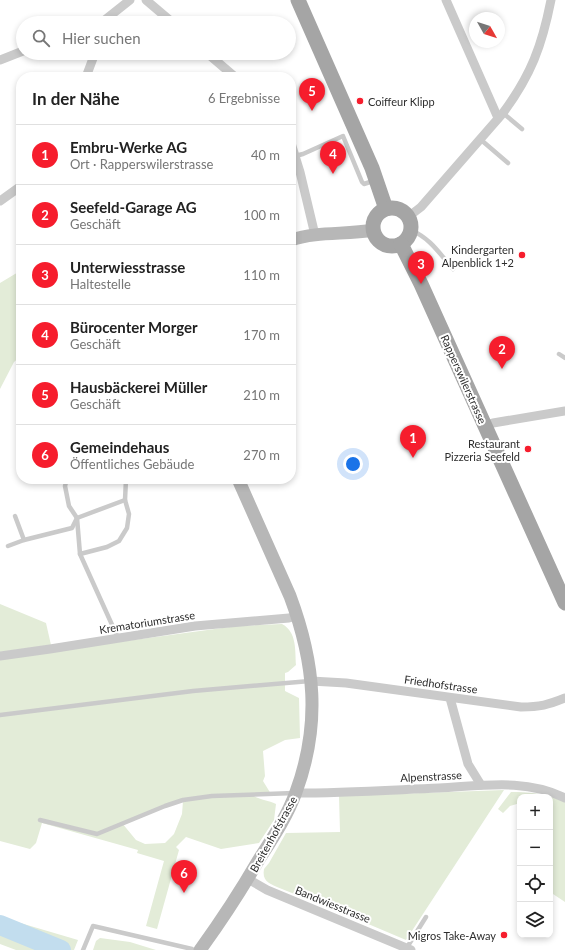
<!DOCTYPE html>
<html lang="de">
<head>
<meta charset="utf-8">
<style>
	:root { --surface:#fff; --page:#f6f6f6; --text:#222; --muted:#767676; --line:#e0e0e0; --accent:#f61d2d }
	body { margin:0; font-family:Lato,sans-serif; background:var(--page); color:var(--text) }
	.controls { position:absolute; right:12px; bottom:12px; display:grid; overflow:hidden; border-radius:8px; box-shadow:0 2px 6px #0003 }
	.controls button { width:36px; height:36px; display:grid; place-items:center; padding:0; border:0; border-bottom:1px solid var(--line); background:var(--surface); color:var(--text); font:20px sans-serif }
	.compass { position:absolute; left:469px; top:12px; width:36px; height:36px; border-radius:50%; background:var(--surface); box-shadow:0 2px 6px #0003; rotate:129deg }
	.you { position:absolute; left:353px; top:464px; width:14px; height:14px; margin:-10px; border:3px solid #fff; border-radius:50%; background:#1a73e8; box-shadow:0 0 0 6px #1a73e833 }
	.badge { display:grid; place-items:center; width:26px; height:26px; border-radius:50%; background:var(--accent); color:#fff; font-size:13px; font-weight:700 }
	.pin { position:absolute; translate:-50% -33px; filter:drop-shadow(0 1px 2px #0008) }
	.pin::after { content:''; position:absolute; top:21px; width:14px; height:12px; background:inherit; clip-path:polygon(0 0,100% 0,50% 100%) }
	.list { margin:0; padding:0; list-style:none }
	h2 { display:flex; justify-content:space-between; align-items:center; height:52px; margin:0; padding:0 16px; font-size:17px }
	h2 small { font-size:13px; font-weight:400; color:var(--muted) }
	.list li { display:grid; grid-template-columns:26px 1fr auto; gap:12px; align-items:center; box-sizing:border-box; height:60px; padding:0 16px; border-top:1px solid var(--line) }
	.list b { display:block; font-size:15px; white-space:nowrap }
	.list p { margin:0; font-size:13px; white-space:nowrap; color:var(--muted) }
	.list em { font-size:13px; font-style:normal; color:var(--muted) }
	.icon { flex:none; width:22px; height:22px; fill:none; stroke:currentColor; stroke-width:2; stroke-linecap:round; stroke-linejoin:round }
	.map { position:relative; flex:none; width:565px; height:950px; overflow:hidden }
	.search { position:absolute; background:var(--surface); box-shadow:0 2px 6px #0003; left:16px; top:16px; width:280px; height:44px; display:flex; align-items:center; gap:10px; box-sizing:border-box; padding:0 14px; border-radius:22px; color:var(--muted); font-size:15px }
	.panel { position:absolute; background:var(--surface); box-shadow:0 2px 6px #0003; left:16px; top:72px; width:280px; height:412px; border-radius:16px }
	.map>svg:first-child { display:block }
</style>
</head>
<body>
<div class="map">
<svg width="565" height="950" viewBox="0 0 565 950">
	<rect width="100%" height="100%" fill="#fff"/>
	<g fill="#e3ecd8" fill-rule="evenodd">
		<path d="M20,271L21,356L14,362L0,389V283Z"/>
		<path d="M0,604L46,623L51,645L0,652Z"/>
		<path d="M282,624C297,632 295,650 296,665L288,672L285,673V691L299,698L300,738L285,740L263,751L265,776L263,781L271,794L252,795C260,800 268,800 276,804L274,820L259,843L221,849L186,837L176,847L179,850L157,929L146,926L164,861L137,853L138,850L42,823L36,843L30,849L0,841V658L237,626ZM183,801L182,814L174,834L165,843L145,844L136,840L122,823Z"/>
		<path d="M504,790L406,940L347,915L277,887C268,883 262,880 264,869L269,863L286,833L340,832L339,796Z"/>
		<path d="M511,792C531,792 547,794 565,802V902L550,892V836L552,826L550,818V797H520V803L510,806L503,813L498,809Z"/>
		<path d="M0,917L78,940L74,950H16L0,944Z"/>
		<path d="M100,938L130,942L156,950H93L96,941Z"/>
	</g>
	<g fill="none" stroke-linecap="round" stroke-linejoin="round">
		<path stroke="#c2ddee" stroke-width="20" d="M0,925L61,950"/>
		<g stroke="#cacaca" stroke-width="4.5">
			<path d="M503,113L522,129"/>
			<path d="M480,139L508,163"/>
			<path d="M295,156L303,154L343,136L362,182L364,184L373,181"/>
			<path d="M411,230C431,239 439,253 453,269"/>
			<path d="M559,354L565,358"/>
			<path d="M67,479L65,486L69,506L77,518L80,554L118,638"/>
			<path d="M15,516L24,540"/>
			<path d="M8,546L24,540L72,528L77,518L125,500"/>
			<path d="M80,554L107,547L119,541L127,528L129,514L125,500L126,479"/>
			<path d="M0,715L193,691L310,681"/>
			<path d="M40,820L97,834L165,806L183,800L212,796L294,793"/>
			<path d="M406,949L426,917"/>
			<path d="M83,950L93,926L192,949"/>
		</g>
		<g stroke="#cacaca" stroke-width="9">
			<path d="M146,0L173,23"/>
			<path d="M446,0L498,118"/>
			<path d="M101,23L130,0"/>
			<path d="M207,53L235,77"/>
			<path d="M0,60L23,51"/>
			<path d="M86,77L95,53"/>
			<path d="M291,143L300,172L315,235"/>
			<path d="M0,201L21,186"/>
			<path d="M408,217L421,207L503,113C531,75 542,46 551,0"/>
			<path d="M485,426L493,423L565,411"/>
			<path d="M0,656L50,649L195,626L289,618L297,616"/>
			<path d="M311,681L346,683L521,707C540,707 548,705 565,698"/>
			<path d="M450,698L468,764L481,785"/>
			<path d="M296,793C343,793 391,790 439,788C481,786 526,778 565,798"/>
			<path d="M248,879L267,890L411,950"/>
		</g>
		<g stroke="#b7b7b7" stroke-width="13">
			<path d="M291,240C318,231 346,235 373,230"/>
			<path d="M200,950C221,921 240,892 258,861C272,839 287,817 296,792C321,724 315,663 290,596L238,479"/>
		</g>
		<g stroke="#a5a5a5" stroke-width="15">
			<path d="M298,0L372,168L386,209"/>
			<circle cx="392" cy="227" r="19"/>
			<path d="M401,244L421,284L565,603"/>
		</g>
	</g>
	<g fill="#f61d2d" stroke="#fff" stroke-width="1.5">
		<circle cx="360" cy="101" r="4"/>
		<circle cx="522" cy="255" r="4"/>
		<circle cx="528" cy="449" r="4"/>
		<circle cx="504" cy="935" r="4"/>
	</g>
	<g text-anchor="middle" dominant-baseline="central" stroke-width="4" stroke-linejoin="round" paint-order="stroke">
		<g font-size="11" fill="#2d2d2d" stroke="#fff" text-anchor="end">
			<text x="368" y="101" text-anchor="start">Coiffeur Klipp</text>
			<text x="514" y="249">Kindergarten<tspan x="514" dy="13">Alpenblick 1+2</tspan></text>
			<text x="520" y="443">Restaurant<tspan x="520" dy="13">Pizzeria Seefeld</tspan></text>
			<text x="496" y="935">Migros Take-Away</text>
		</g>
		<g font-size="11" fill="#2d2d2d" stroke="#fff">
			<text transform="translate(464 379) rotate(66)">Rapperswilerstrasse</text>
			<text transform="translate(147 622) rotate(-9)">Krematoriumstrasse</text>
			<text transform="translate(441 684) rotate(8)">Friedhofstrasse</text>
			<text transform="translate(431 776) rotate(-3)">Alpenstrasse</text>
			<text transform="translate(273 834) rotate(-61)">Breitenhofstrasse</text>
			<text transform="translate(333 904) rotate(22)">Bandwiesstrasse</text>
		</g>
	</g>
</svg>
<div class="controls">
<button>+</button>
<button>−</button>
<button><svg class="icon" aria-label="locate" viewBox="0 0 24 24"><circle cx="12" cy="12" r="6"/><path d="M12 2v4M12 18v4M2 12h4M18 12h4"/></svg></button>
<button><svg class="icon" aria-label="layers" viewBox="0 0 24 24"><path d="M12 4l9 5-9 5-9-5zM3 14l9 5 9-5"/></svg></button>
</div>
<svg class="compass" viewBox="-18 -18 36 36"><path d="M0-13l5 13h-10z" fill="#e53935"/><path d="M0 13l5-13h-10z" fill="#767676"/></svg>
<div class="you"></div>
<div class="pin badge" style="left:413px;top:458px">1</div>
<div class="pin badge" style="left:502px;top:369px">2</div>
<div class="pin badge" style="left:421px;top:284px">3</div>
<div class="pin badge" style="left:333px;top:174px">4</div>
<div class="pin badge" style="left:312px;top:111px">5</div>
<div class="pin badge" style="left:184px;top:893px">6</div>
<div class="search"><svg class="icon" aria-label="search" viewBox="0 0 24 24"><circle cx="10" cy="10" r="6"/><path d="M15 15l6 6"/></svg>Hier suchen</div>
<section class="panel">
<h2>In der Nähe<small>6 Ergebnisse</small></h2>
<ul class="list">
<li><span class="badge">1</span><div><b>Embru-Werke AG</b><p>Ort · Rapperswilerstrasse</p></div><em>40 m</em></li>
<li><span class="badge">2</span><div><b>Seefeld-Garage AG</b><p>Geschäft</p></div><em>100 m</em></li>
<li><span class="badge">3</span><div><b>Unterwiesstrasse</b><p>Haltestelle</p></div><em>110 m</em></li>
<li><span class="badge">4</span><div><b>Bürocenter Morger</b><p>Geschäft</p></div><em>170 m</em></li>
<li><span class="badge">5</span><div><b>Hausbäckerei Müller</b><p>Geschäft</p></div><em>210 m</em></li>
<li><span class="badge">6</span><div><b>Gemeindehaus</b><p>Öffentliches Gebäude</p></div><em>270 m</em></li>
</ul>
</section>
</div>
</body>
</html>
